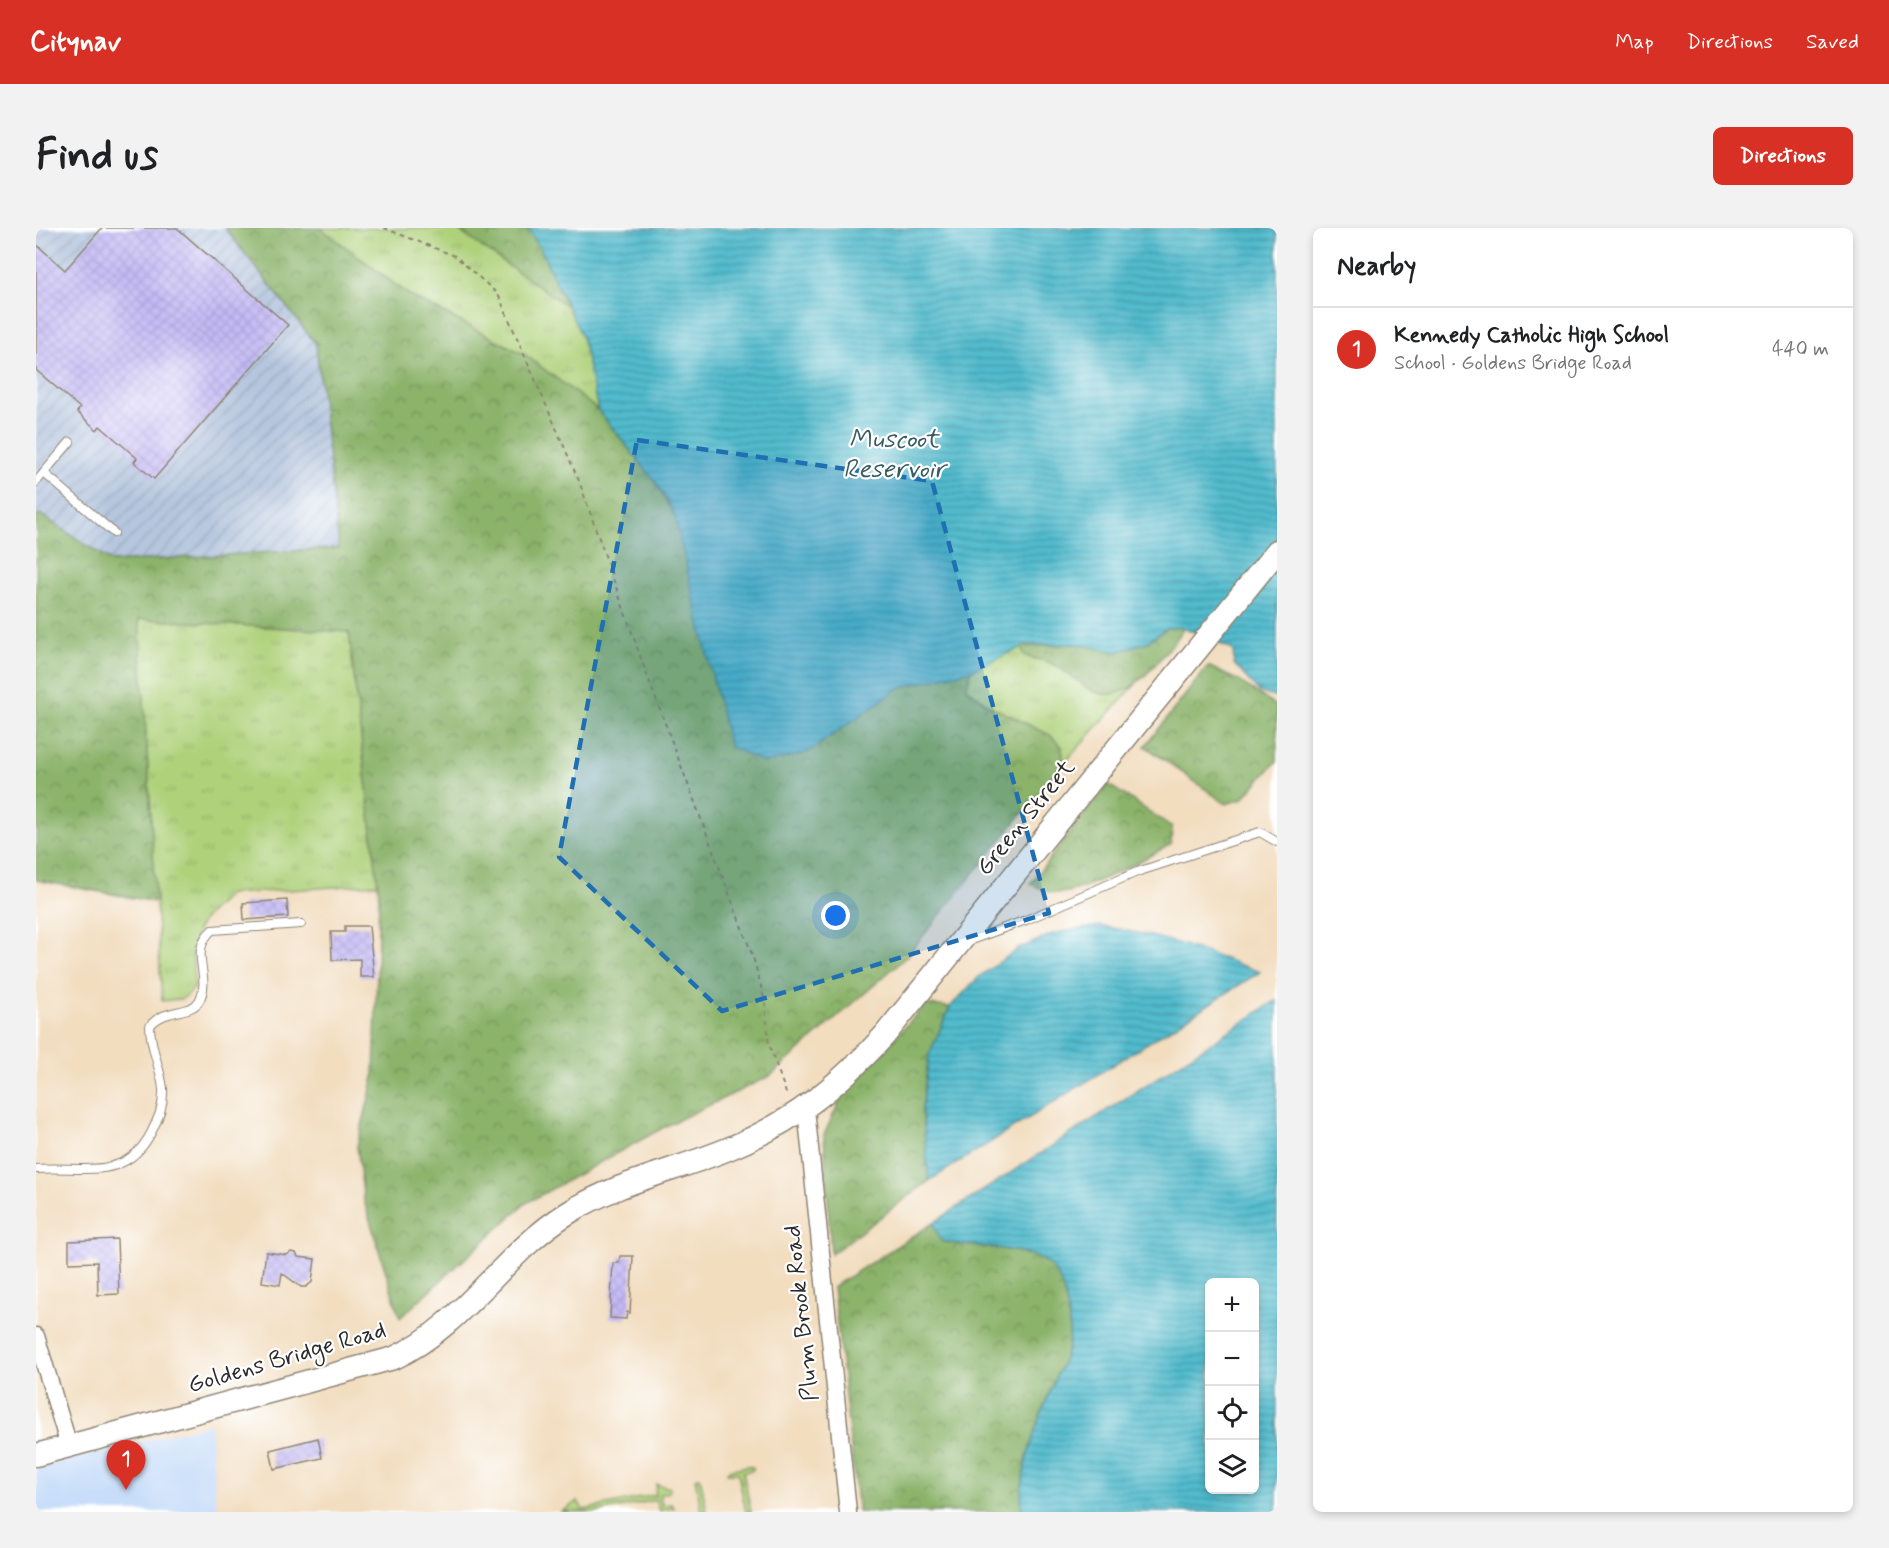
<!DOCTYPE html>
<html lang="en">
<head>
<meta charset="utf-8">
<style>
	:root { --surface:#fff; --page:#f2f2f2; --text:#202124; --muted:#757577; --line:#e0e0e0; --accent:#d93025 }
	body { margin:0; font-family:Mynerve,sans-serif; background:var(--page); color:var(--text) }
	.controls { position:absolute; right:18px; bottom:18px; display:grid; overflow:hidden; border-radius:9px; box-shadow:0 3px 9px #0003 }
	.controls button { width:54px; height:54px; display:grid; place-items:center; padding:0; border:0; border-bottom:2px solid var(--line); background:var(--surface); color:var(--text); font:30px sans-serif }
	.you { position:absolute; left:800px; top:688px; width:21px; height:21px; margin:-15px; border:4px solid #fff; border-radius:50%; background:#1a73e8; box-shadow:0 0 0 9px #1a73e833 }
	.badge { display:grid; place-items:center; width:39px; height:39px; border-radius:50%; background:var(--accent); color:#fff; font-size:20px; font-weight:700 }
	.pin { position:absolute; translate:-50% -50px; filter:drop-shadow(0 2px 3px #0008) }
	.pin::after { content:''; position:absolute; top:32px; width:21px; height:18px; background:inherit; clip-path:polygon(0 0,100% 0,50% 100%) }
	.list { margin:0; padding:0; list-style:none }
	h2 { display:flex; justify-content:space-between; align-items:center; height:78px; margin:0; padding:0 24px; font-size:26px }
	h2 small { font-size:20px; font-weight:400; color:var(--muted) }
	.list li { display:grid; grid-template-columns:39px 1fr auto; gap:18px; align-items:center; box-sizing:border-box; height:84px; padding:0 24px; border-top:2px solid var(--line) }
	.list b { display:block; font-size:22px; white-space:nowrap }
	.list p { margin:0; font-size:20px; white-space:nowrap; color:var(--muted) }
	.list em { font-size:20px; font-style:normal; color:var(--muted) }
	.icon { flex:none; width:33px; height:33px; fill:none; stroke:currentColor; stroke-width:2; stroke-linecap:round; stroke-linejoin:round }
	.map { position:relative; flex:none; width:1241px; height:1284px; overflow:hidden; border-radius:9px }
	header { display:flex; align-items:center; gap:36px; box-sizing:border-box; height:84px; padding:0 30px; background:var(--accent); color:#fff }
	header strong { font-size:28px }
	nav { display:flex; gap:33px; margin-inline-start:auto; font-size:21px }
	.intro { display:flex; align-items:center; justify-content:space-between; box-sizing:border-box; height:144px; padding:0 36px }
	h1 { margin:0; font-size:42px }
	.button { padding:15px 27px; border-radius:9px; background:var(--accent); color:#fff; font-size:21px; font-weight:700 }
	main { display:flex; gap:36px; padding:0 36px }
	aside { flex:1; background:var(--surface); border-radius:9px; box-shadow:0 3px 9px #0003 }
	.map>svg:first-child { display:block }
</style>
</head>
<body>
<header>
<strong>Citynav</strong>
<nav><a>Map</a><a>Directions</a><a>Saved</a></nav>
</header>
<div class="intro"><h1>Find us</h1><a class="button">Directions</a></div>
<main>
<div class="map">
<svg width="1241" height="1284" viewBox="0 0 1241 1284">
	<defs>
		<pattern id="industrial-furrows" width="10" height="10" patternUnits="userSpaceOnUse" patternTransform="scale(1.5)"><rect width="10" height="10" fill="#b5c6de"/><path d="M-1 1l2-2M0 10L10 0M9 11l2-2" fill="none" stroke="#9caabf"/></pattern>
		<pattern id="grass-tufts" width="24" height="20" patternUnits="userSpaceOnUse" patternTransform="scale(1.5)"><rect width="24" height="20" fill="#afd17a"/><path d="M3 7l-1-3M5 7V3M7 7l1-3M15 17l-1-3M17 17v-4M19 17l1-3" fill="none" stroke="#97b46a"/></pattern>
		<pattern id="forest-crowns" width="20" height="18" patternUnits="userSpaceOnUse" patternTransform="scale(1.5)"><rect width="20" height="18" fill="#8bb36a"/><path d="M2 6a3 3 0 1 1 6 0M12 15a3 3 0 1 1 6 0" fill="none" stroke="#729257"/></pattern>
		<pattern id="water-rules" width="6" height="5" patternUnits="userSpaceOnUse" patternTransform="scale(1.5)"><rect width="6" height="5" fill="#51bbcd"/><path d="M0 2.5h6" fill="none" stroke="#4398a7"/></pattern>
		<pattern id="building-cross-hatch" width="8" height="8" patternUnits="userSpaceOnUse" patternTransform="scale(1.5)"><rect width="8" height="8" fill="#c4baf6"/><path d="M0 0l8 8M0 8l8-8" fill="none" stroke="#a9a0d3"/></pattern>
	</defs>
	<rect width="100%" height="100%" fill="#fff"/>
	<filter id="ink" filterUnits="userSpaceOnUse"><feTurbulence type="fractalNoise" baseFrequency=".0167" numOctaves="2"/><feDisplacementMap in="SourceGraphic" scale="12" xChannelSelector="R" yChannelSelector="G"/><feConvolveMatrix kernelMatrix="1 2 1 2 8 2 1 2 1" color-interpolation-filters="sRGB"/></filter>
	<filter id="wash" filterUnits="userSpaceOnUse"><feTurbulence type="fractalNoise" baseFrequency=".008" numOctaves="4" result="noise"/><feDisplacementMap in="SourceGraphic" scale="24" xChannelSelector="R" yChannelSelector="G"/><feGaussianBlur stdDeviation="1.35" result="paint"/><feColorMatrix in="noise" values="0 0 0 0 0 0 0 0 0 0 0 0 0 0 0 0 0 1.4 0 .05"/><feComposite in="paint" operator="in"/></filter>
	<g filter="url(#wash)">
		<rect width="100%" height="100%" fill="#f2ddbf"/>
		<path fill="#c7ddf9" d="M174,1196L181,1284H0V1240Z"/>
		<path fill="url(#industrial-furrows)" d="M0,0H189L280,116L303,320L76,334L4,287L0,288Z"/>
		<g fill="url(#grass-tufts)" stroke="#6d7e52" stroke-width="1.5">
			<path d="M284,0H419L531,78L546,109L562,182L489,127L376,69Z"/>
			<path d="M103,391L313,404L342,656L193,666C185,675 173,684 166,694C154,711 156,740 159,760L146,771L126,773Z"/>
			<path d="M985,419L989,427C997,432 1008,431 1016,435C1047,452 1065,478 1101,455L1020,544L1027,534L1026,519L1014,507L954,478L930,459L936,442Z"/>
			<path d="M712,1238L717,1239V1242L707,1244L715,1284H710L702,1245H691L692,1242Z"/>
			<path d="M664,1249L671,1284H666L659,1250Z"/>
			<path d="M620,1256L634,1260L633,1264L624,1266L626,1277L635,1276L638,1280L624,1283L620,1272L563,1284H525L542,1273L547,1282L619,1267Z"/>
		</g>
		<g fill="url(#forest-crowns)" stroke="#5b6f4a" stroke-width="1.5">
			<path d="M189,0H284L376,69L489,127L562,182L618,252L771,525L863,460L936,442L930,460L954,478L1014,507L1026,519L1027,534L1020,544L870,729L734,848L634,896L490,975L364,1090L328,973L321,918L338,849L343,666L313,404L103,391L120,674L0,652V288L4,286L76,334L303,320L280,116Z"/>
			<path d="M419,0H491L504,20L531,78Z"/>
			<path d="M1147,399L1143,408C1120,434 1092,482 1053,461C1040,453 1029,441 1015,435C1007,431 997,432 988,427L985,419L1039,416L1081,424L1111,414L1131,400Z"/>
			<path d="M1172,438L1203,453L1241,479V533L1206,571L1190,576L1109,518Z"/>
			<path d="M1072,556L1136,599L1135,616C1114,628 1043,667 1020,665C1012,665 1002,659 994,656Z"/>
			<path d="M889,777L914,779L893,827L886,881L893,953L795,1026L788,907L807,866Z"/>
			<path d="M897,995L906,1013C933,1020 992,1018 1012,1036C1030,1052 1036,1096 1032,1118C1030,1131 1021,1144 1017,1156C1002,1192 981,1246 986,1284H822L797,1059Z"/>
		</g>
		<g fill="url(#water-rules)" stroke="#3e737c" stroke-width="1.5" fill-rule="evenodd">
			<path d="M491,0H1241V470L1223,464L1198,436L1197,422L1147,399L1131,400L1111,414L1081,424L1039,416L991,417L936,442L863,460L771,525L728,535L693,518L637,282L618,252L562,182L546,109L504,20Z"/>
			<path d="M1063,698C1119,705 1171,724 1224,744L893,953L886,881L893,827L914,779L944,748L982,721L1019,705Z"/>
			<path d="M1241,772V1284H986C981,1246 1002,1192 1017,1156C1021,1144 1030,1131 1032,1118C1036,1096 1030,1051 1012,1036C991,1018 934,1020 905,1013L897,995ZM1174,1054H1218V1262H1174Z"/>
		</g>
		<g id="blocks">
			<g fill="url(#building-cross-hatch)">
				<path d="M66,0H141L252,97L118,251L98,234L101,230L64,198L61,202L41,184L44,180L0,142V16L29,42Z"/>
				<path d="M251,672L252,689L208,692L207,675Z"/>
				<path d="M309,698H333L338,749H324V731L296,732L295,704H309Z"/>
				<path d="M81,1011L83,1066L62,1067L61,1034L33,1035V1013Z"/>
				<path d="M230,1024L251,1027L255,1024L260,1025L262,1029L279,1031L276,1054L270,1059H265L246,1045L244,1057L226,1054Z"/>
				<path d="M584,1028H597L594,1085L591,1084L590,1091L574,1090L577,1035H583Z"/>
				<path d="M282,1210L286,1230L238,1241L234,1222Z"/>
			</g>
		</g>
	</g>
	<g filter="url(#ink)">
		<use href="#blocks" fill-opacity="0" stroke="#8e8475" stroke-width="1.5"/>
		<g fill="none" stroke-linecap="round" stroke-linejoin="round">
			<defs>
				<g id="service">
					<path d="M8,245L78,305"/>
					<path d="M0,254L34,214"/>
					<path d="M932,713L990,692L1101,644L1224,604L1241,614"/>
					<path d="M0,941C45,937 89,955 115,905C122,891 128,878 127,861C125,840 114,820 114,798C127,780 155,787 163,773C177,748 151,725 176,702L265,696"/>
				</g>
				<g id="minor">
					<path d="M770,881L812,1284"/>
					<path d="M0,1108L33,1218"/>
				</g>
				<path id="secondary" d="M0,1227L358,1130C429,1097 467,1025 532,985C581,954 639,943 692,921C756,895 801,859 848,808L1241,323"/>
			</defs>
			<use href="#service" stroke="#8e8475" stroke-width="10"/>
			<use href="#minor" stroke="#8e8475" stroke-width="19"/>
			<use href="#secondary" stroke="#8e8475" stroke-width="25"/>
			<path stroke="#8e8475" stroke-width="2" stroke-dasharray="4.5 4.5" stroke-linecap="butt" d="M348,0L419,28L462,66L543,253L609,442L717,729L729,773L733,816L751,868"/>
			<use href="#service" stroke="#fff" stroke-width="8"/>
			<use href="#minor" stroke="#fff" stroke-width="16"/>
			<use href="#secondary" stroke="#fff" stroke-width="22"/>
		</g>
	</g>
	<path fill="#1f6fb2" fill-opacity="0.2" stroke="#1f6fb2" stroke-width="4.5" stroke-dasharray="12 8" stroke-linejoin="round" d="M601,212L896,253L1013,685L686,783L523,629Z"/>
	<g text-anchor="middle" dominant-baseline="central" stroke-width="4.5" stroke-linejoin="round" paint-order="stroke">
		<g font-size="24" fill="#2b2b2b" stroke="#fff">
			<text transform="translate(990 590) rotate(-51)">Green Street</text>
			<text transform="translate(766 1085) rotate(-96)">Plum Brook Road</text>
			<text transform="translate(251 1130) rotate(-16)">Goldens Bridge Road</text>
		</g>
		<g font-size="26" font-style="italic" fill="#385d64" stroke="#fff">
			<text x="858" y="212">Muscoot<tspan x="858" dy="30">Reservoir</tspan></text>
		</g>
	</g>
</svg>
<div class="controls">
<button>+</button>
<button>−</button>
<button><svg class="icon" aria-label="locate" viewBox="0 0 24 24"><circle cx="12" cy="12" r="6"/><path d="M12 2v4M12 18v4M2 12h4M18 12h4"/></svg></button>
<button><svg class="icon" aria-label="layers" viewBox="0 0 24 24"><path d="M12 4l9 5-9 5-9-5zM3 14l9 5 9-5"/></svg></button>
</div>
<div class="you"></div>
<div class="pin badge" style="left:90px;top:1262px">1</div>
</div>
<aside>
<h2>Nearby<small></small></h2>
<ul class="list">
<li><span class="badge">1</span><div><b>Kennedy Catholic High School</b><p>School · Goldens Bridge Road</p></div><em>440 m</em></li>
</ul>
</aside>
</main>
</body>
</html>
